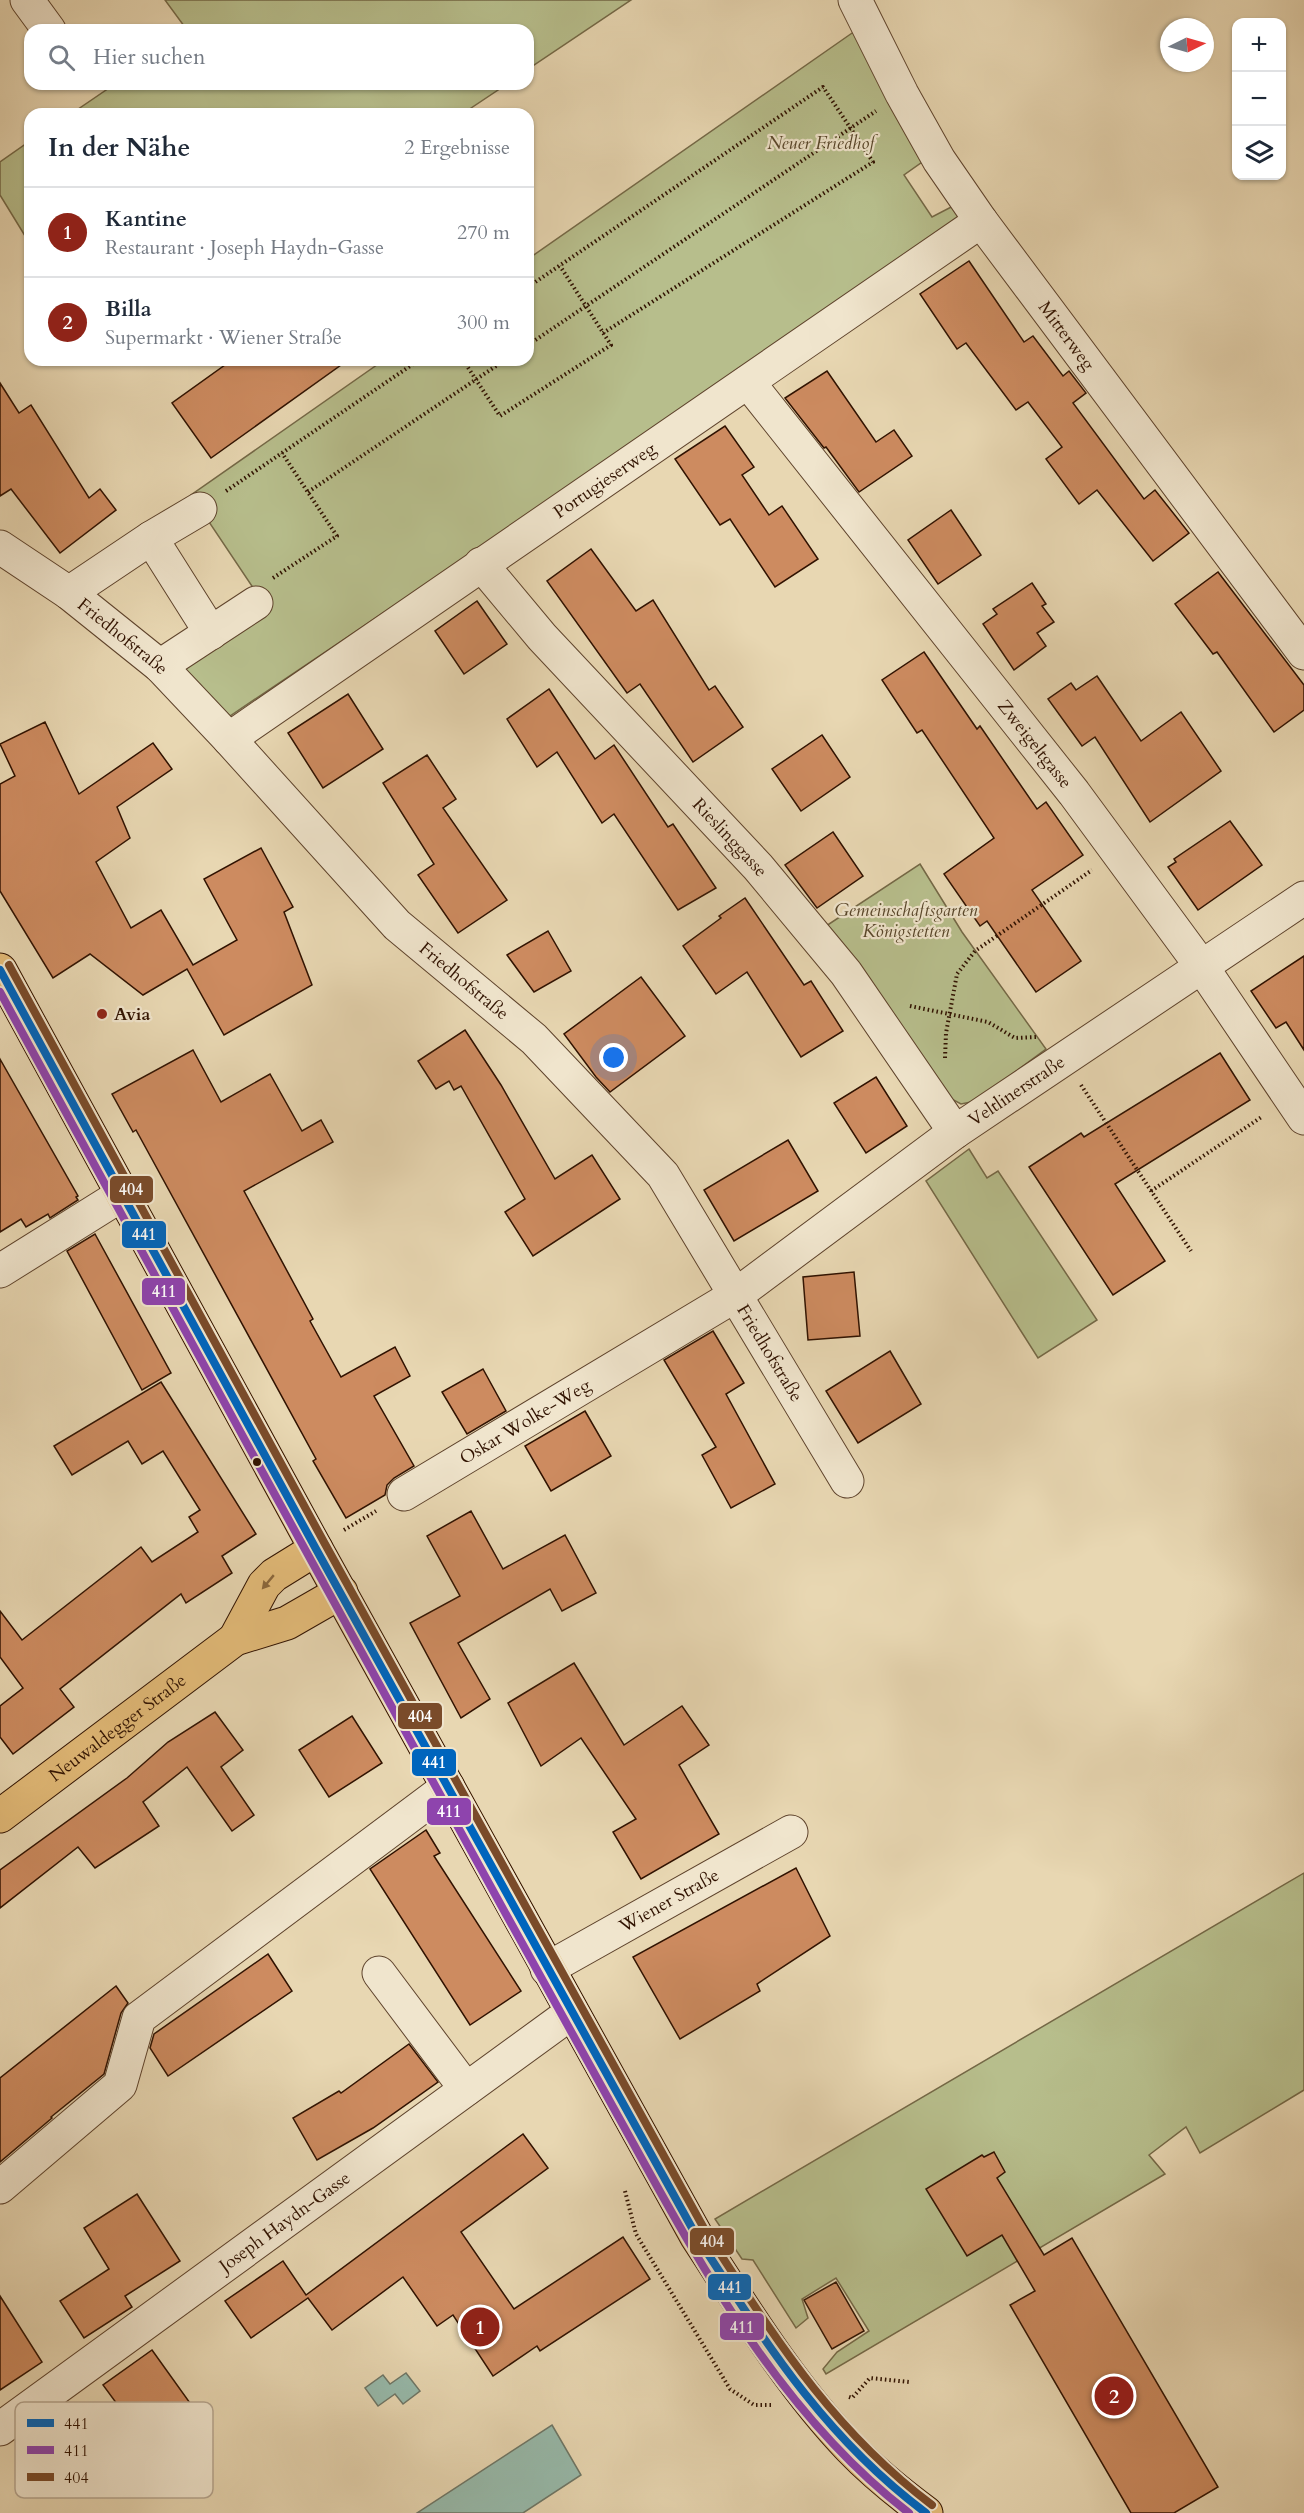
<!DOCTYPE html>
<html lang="de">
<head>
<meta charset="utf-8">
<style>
	:root { --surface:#fff; --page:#f6f6f7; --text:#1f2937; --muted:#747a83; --line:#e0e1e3; --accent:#8f2418 }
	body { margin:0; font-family:Cardo,serif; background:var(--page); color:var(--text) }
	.controls { position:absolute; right:18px; top:18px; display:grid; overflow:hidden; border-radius:12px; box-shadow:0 2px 4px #0004 }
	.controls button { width:54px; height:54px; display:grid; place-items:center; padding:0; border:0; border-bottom:2px solid var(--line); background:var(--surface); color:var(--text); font:30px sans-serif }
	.compass { position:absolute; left:1160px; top:18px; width:54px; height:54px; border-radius:50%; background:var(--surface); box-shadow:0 2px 4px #0004; rotate:85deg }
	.you { position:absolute; left:614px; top:1058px; width:21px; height:21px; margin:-15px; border:4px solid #fff; border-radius:50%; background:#1a73e8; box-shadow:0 0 0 9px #1a73e833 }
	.badge { display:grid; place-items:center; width:39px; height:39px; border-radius:50%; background:var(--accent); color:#fff; font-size:20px; font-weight:700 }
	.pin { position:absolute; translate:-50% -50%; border:3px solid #fff; box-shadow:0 2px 6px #0006 }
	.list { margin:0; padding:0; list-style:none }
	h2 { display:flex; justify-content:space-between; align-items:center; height:78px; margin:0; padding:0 24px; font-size:26px }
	h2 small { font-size:20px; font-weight:400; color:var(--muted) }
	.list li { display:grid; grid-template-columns:39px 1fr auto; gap:18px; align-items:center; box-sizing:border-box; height:90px; padding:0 24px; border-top:2px solid var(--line) }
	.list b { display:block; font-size:22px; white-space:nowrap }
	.list p { margin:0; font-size:20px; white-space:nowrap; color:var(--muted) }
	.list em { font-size:20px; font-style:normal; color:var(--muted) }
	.icon { flex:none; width:33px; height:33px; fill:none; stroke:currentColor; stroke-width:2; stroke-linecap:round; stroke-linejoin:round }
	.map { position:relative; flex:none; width:1304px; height:2513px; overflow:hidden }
	.search { position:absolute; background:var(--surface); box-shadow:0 2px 4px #0004; left:24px; top:24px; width:510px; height:66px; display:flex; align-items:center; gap:15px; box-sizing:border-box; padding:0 21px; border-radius:18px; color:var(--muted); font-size:22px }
	.panel { position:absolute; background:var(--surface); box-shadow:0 2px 4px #0004; left:24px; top:108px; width:510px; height:258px; border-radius:18px }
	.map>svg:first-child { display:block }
</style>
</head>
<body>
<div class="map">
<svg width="1304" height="2513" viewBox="0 0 1304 2513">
	<rect width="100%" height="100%" fill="#e8d7b2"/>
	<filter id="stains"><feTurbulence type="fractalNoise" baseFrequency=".00333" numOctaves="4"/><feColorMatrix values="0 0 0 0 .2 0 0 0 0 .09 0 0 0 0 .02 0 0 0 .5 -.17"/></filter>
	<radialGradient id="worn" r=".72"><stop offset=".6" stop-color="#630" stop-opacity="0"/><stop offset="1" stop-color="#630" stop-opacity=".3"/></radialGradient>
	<g fill="#b7be8c" stroke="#746846" stroke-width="1.5">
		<path d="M165,0H631L528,69V30H187Z"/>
		<path d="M855,31L925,160L904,175L932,217L955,205L966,221L224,720L181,664L268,610L191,495L384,360H528V259Z"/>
		<path d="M115,84H507L462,114H71Z"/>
		<path d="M30,141V244L0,195V162Z"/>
		<path d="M920,864L962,932L1046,1049L976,1101L961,1104L944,1095L826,926Z"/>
		<path d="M969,1149L987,1178L998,1171L1097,1320L1038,1358L926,1181Z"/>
		<path d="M1304,1873V2090L1200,2153L1186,2127L1149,2155L1165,2174L826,2374L823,2369L837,2352L869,2331L836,2278L802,2299L808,2318L796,2328L753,2260L742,2259L715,2219Z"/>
	</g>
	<g fill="#97baab" stroke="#6e7767" stroke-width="1.5">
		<path d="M406,2373L420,2391L403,2404L395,2394L378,2406L365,2388L383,2375L390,2384Z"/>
		<path d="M552,2425L581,2475L523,2513H417Z"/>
	</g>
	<g fill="#cd8b60" stroke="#301200" stroke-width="1.5">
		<path d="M969,261L1024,342L1033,336L1063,376L1069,371L1086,393L1073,403L1144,499L1155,490L1189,533L1153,561L1097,490L1079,504L1046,459L1062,447L1028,402L1016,410L966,343L957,349L920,294Z"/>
		<path d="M232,360H348L211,458L172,403Z"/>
		<path d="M827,371L876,442L894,430L912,456L859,492L826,447L824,448L785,398Z"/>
		<path d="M0,383L19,413L31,405L89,498L100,489L116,510L60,553L11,489L0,496Z"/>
		<path d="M725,426L754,467L742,475L769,515L782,506L818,559L775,587L730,519L720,525L675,459Z"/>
		<path d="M951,510L981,555L938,584L908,540Z"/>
		<path d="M591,549L636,611L653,600L709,690L715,686L743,727L693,762L640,684L627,693L547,581Z"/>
		<path d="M1218,572L1304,685V710L1274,732L1217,652L1213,654L1175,604Z"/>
		<path d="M1032,583L1046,604L1042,606L1054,622L1037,633L1046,646L1014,670L983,624L997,614L993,609Z"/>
		<path d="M477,601L507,644L464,674L435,631Z"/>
		<path d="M924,652L977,729L980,726L1037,809L1046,802L1083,855L1032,890L1081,961L1036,992L987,921L980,926L944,874L994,838L922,730L917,733L882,680Z"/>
		<path d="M1097,676L1141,741L1181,712L1221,771L1150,822L1095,737L1082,746L1048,699L1071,683L1076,690Z"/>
		<path d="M549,689L595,759L614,745L668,827L673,824L716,888L678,910L614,814L602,823L557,752L537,767L507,719Z"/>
		<path d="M348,694L383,749L323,788L288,733Z"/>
		<path d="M45,722L79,794L153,743L172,769L117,807L130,838L96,862L131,928L161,910L193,965L237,940L204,879L261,848L293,907L284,912L312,985L224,1035L187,969L143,995L90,954L53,978L0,891V784L15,776L0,744Z"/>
		<path d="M822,735L850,777L801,811L772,769Z"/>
		<path d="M427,755L456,799L443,808L507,900L458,933L418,875L434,864L383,783Z"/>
		<path d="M1230,821L1262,865L1198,910L1168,867L1176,862L1174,859Z"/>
		<path d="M833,832L863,876L817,908L785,865Z"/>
		<path d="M745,898L804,985L811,981L843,1031L801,1057L747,972L716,994L683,946L721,918L719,916Z"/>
		<path d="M548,931L571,971L534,992L507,955Z"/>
		<path d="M1304,956V1050L1286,1022L1276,1028L1251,991Z"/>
		<path d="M641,977L685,1036L610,1092L596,1077L564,1034Z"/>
		<path d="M465,1030L501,1085L555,1179L592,1155L620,1199L533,1256L505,1212L525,1199L461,1086L454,1090L449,1081L436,1089L418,1061Z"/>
		<path d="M193,1050L221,1102L270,1074L302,1131L321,1120L333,1142L244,1191L313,1319L310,1321L341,1377L395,1347L410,1376L374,1396L414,1466L394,1478L387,1485L385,1495L346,1518L313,1461L316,1459L136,1130L133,1132L112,1094Z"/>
		<path d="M1220,1053L1250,1100L1115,1184L1165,1261L1113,1295L1029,1167L1081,1133L1084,1137Z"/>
		<path d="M0,1059L78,1196L76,1197L78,1200L50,1218L48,1214L26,1227L21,1219L0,1232Z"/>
		<path d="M876,1077L907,1126L866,1153L834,1103Z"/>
		<path d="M788,1140L818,1191L734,1241L704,1190Z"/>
		<path d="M95,1234L171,1373L142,1390L67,1251Z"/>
		<path d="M854,1272L860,1336L808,1340L803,1277Z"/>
		<path d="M713,1331L744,1383L726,1394L775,1484L731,1508L702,1455L716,1447L664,1360Z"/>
		<path d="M890,1351L921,1404L858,1443L826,1391Z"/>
		<path d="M483,1369L506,1411L467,1434L442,1392Z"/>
		<path d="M161,1382L256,1534L222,1556L232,1573L186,1603L181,1594L60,1689L74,1707L13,1754L0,1737V1706L23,1688L0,1657V1611L22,1640L141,1547L152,1562L198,1532L189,1517L200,1510L163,1451L142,1464L128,1441L72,1475L54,1446Z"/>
		<path d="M585,1411L611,1456L551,1491L525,1446Z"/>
		<path d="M471,1511L503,1569L565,1535L596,1593L562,1611L550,1589L458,1643L490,1699L461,1718L410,1623L460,1596L427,1536Z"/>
		<path d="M574,1663L624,1745L682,1706L709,1745L679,1765L719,1834L641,1879L613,1832L636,1819L581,1738L541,1766L508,1703Z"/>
		<path d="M215,1712L243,1750L221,1767L254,1815L232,1831L187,1767L143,1802L159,1826L95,1868L78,1847L0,1908V1870L127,1778L168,1742Z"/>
		<path d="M352,1716L382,1763L329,1797L299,1750Z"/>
		<path d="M426,1830L440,1853L434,1856L521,1991L470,2025L370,1869Z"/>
		<path d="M796,1868L830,1936L757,1984L760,1991L680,2039L633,1957Z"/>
		<path d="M268,1954L292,1991L168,2076L150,2048L154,2034Z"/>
		<path d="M116,1986L128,2003L121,2013L104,2074L51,2117L52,2118L0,2162V2078Z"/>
		<path d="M409,2044L438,2082L373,2128L317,2160L293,2118L339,2091L341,2093Z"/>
		<path d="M523,2134L548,2168L461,2232L514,2309L623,2237L650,2279L540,2351L537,2346L493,2376L453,2315L437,2326L403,2277L332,2330L308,2298L251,2338L225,2301L283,2261L306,2295Z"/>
		<path d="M994,2152L1005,2172L997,2178L1044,2255L1072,2238L1218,2487L1174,2513H1131L1010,2305L1035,2291L1002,2235L967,2256L926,2189L982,2155L984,2157Z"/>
		<path d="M137,2194L180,2261L125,2296L132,2307L84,2338L60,2301L109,2269L84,2228Z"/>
		<path d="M836,2282L864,2331L832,2349L804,2300Z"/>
		<path d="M0,2296L42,2362L0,2390Z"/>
		<path d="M152,2350L190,2403L142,2438L103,2385Z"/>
	</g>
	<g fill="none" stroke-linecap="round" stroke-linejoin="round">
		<defs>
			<g id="minor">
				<path d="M27,0L49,30"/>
				<path id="s1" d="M855,0L902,94L939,160L981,221L1304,653"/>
				<path id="s2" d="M748,382L1074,793L1202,967L1304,1118"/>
				<path d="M151,538L211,633"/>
				<path id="s3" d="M0,547L69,593L160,666L229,739L397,925L534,1039L663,1175L847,1481"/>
				<path id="s4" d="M481,564L542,637L758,867L846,973L955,1132"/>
				<path d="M69,593L151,538L200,509"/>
				<path d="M160,666L256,603"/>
				<path id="s5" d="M229,739L981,221"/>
				<path d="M0,1271L123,1194"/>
				<path id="s6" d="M404,1494L736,1295L955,1132L1304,898"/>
				<path id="s7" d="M547,1969L791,1832"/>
				<path d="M379,1973L466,2089"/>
				<path d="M0,2187L120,2085L139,2018L448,1787"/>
				<path id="s8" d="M0,2429L571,2013"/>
			</g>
			<g id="major">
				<path d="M0,970L316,1549L697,2237C744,2309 790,2385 850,2448C873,2472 899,2493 926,2513"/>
				<path d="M235,1639L264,1585L274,1575L316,1549"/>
				<path id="s9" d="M0,1816L235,1639L287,1623L341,1592"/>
			</g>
		</defs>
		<use href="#minor" stroke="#5e432c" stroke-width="35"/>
		<use href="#major" stroke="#301200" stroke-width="35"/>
		<g stroke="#301200" stroke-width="4" stroke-dasharray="1.5 3" stroke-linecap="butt">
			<path d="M528,287L823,87L873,162L603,333"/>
			<path d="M528,345L876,111"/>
			<path d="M463,360L500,416L611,345L560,266"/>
			<path d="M226,491L419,360"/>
			<path d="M308,492L505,360"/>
			<path d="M273,578L337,536L282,453"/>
			<path d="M910,1006L988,1022L1015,1038L1037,1037"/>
			<path d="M945,1058L946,1033L957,974L975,951L1092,870"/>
			<path d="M1081,1085L1191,1251"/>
			<path d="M1151,1191L1263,1116"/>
			<path d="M344,1530L376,1511"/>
			<path d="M625,2191L636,2234L730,2389L754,2405H772"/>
			<path d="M849,2397L852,2398L870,2378L909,2382"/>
		</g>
		<use href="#minor" stroke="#f0e5cd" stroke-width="33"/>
		<use href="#major" stroke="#e4bc79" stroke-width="33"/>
		<defs>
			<path id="bus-1" d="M0,970L316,1549L697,2237C766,2343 823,2436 926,2513"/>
			<path id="bus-2" d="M0,992C168,1300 337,1609 507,1916C549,1992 591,2068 633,2143C707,2277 785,2418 909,2513"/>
			<path id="bus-3" d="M9,965L325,1544L706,2232C774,2336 830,2428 932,2505"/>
		</defs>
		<use href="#bus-1" stroke="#f0e5cd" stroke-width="12"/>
		<use href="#bus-2" stroke="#f0e5cd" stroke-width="12"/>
		<use href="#bus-3" stroke="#f0e5cd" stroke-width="12"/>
		<use href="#bus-1" stroke="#0065bd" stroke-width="8"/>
		<use href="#bus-2" stroke="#8e44ad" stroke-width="8"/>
		<use href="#bus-3" stroke="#7a4b2a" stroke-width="8"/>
	</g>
	<defs><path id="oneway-solid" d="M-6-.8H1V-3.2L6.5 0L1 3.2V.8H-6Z" transform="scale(1.5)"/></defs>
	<use fill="#8a673c" href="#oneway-solid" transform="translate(268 1582) rotate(130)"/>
	<circle fill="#8f2418" stroke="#f0e5cd" stroke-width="2" cx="102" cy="1014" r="6"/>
	<circle fill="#301200" stroke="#f0e5cd" stroke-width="2" cx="257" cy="1462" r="5"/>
	<g text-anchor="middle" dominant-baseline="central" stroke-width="4.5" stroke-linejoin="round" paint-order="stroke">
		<g font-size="18" font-style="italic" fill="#58462a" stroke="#f0e5cd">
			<text x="821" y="143">Neuer Friedhof</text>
			<text x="906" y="910">Gemeinschaftsgarten<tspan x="906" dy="21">Königstetten</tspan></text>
		</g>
		<g font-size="18" fill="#301200" stroke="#f0e5cd">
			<text stroke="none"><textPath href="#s1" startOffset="398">Mitterweg</textPath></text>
			<text stroke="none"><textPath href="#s5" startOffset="456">Portugieserweg</textPath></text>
			<text stroke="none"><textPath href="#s3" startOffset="152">Friedhofstraße</textPath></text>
			<text stroke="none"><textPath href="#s2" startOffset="462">Zweigeltgasse</textPath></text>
			<text stroke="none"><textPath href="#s4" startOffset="370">Rieslinggasse</textPath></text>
			<text stroke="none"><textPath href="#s3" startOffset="638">Friedhofstraße</textPath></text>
			<text stroke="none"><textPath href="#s6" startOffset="734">Veltlinerstraße</textPath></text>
			<text stroke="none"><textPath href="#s3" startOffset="1124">Friedhofstraße</textPath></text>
			<text stroke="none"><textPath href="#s6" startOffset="141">Oskar Wolke-Weg</textPath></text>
			<text stroke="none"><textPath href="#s9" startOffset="147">Neuwaldegger Straße</textPath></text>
			<text stroke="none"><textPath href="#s7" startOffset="140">Wiener Straße</textPath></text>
			<text stroke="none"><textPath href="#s8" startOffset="352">Joseph Haydn-Gasse</textPath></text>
		</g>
		<g font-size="18" font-weight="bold" fill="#301200" stroke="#f0e5cd" text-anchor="start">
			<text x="114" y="1014">Avia</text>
		</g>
	</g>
	<rect x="15" y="2402" width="198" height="96" rx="9" fill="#f0e5cd" stroke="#b6a690" stroke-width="1.5"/>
	<rect x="27" y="2419" width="27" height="8" fill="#0065bd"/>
	<rect x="27" y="2446" width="27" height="8" fill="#8e44ad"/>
	<rect x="27" y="2473" width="27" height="8" fill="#7a4b2a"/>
	<g font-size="16" fill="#301200">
		<text x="64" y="2429">441</text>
		<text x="64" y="2456">411</text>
		<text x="64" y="2483">404</text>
	</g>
	<g stroke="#f0e5cd" stroke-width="2">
		<rect x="109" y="1175" width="45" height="29" rx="6" fill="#7a4b2a"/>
		<rect x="121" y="1220" width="46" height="29" rx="6" fill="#0065bd"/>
		<rect x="141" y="1277" width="45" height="29" rx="6" fill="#8e44ad"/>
		<rect x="397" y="1702" width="46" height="28" rx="6" fill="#7a4b2a"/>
		<rect x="411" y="1748" width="46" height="29" rx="6" fill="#0065bd"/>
		<rect x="426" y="1797" width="46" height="29" rx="6" fill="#8e44ad"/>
		<rect x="689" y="2227" width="46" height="29" rx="6" fill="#7a4b2a"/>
		<rect x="707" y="2273" width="45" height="28" rx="6" fill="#0065bd"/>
		<rect x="719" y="2312" width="46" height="29" rx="6" fill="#8e44ad"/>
	</g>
	<g font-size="16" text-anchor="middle" font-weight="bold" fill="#fff">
		<text x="131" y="1195">404</text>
		<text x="144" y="1240">441</text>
		<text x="164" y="1297">411</text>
		<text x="420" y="1722">404</text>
		<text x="434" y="1768">441</text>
		<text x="449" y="1817">411</text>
		<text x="712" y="2247">404</text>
		<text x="730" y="2293">441</text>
		<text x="742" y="2333">411</text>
	</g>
	<rect width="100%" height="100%" filter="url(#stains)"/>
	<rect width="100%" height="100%" fill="url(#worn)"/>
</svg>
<div class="controls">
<button>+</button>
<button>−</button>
<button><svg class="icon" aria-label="layers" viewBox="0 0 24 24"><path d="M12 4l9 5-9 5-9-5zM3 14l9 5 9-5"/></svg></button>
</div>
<svg class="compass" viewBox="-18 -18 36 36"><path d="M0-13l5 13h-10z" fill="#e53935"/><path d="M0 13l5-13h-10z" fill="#747a83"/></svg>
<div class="you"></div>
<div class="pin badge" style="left:480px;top:2327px">1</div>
<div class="pin badge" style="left:1114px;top:2396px">2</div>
<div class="search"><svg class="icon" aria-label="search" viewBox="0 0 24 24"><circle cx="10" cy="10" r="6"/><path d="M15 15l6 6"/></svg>Hier suchen</div>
<section class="panel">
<h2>In der Nähe<small>2 Ergebnisse</small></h2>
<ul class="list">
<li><span class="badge">1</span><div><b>Kantine</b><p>Restaurant · Joseph Haydn-Gasse</p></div><em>270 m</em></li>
<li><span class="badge">2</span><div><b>Billa</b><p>Supermarkt · Wiener Straße</p></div><em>300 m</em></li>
</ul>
</section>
</div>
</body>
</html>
